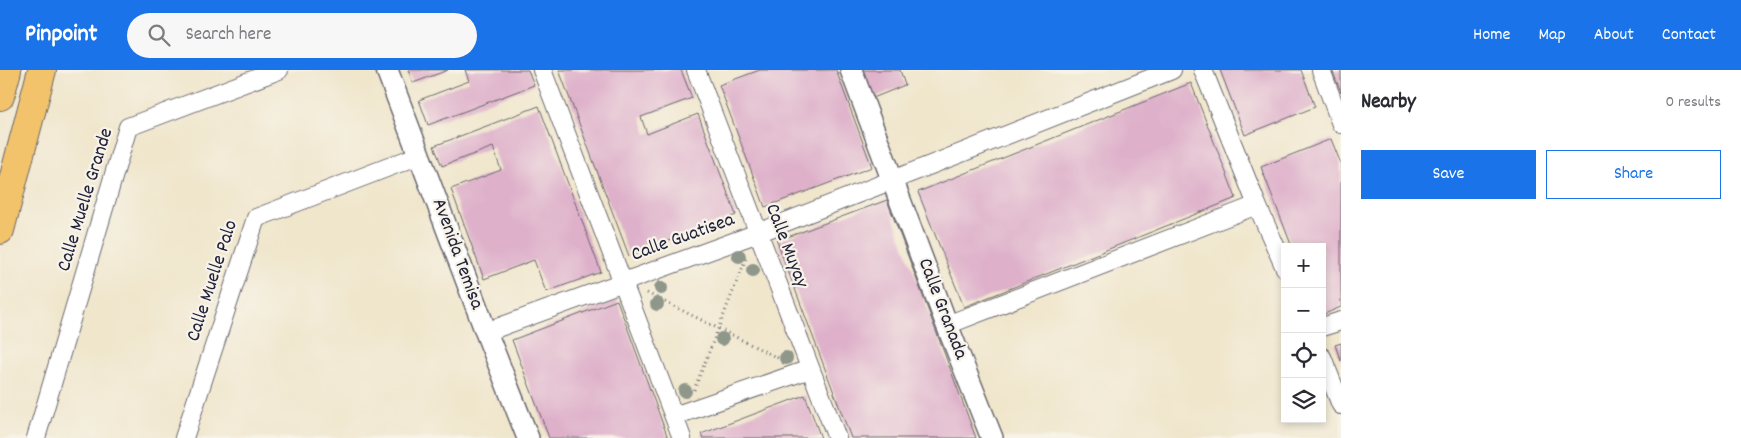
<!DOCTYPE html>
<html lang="en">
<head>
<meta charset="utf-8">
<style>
	:root { --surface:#fff; --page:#f7f7f7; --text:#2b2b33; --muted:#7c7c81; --line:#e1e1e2; --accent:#1a73e8 }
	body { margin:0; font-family:Dekko,sans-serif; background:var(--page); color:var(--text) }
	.controls { position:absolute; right:15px; bottom:15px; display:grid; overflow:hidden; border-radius:0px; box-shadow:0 2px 8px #0003 }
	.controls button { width:45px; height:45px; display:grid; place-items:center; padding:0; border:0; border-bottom:1px solid var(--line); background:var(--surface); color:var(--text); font:25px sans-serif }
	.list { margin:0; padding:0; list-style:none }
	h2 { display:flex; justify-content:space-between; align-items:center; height:65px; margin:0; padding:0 20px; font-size:21px }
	h2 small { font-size:16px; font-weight:400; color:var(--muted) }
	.actions { display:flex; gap:10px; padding:15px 20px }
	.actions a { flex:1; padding:11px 0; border:1px solid var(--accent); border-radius:0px; text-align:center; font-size:18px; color:var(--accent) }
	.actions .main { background:var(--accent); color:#fff }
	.icon { flex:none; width:28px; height:28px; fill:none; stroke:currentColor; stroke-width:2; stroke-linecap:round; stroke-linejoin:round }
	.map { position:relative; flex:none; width:1341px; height:368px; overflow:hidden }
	header { display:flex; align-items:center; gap:30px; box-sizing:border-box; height:70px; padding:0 25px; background:var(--accent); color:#fff }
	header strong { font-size:24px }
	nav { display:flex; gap:28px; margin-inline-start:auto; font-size:18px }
	.search { width:350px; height:45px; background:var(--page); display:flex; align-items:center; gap:12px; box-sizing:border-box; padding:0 18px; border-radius:28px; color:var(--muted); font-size:19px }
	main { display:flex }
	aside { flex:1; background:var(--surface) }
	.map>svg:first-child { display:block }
</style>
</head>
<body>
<header>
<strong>Pinpoint</strong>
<div class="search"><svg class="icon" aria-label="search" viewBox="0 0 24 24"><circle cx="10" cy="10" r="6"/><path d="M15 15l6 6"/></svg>Search here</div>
<nav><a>Home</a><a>Map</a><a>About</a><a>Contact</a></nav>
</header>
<main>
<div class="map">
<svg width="1341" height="368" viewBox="0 0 1341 368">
	<rect width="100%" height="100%" fill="#f7f3e8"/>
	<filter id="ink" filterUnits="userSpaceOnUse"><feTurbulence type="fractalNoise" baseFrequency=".02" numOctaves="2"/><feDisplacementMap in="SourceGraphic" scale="10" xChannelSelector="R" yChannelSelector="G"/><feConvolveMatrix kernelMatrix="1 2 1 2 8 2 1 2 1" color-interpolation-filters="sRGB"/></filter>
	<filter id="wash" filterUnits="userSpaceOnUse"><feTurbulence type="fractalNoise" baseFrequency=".0096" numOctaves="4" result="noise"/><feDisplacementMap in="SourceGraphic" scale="20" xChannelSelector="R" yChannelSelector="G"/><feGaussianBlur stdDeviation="1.12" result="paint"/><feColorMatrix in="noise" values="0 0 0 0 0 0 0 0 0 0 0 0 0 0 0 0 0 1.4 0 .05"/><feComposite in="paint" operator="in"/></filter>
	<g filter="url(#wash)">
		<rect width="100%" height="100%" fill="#f0e6cc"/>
		<g id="blocks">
			<g fill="#deb0ca">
				<path d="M408,0H448L413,13Z"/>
				<path d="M465,0H528L534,15L428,55L419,30L469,11Z"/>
				<path d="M559,0H681L692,28L641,47L647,64L698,44L736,145L629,186Z"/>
				<path d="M760,0H836L872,97L765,137L719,15Z"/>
				<path d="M863,0H900L905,15L873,28Z"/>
				<path d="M1220,0H1301L1315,37L1245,65Z"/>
				<path d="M1332,0H1341V22Z"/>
				<path d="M1191,13L1236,128L964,237L918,122Z"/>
				<path d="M539,36L601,202L546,222L534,190L484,209L451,119L501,100L493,77L442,96L434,76Z"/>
				<path d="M1331,69L1341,94V237L1322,245V177H1292L1261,97Z"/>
				<path d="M887,130L976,368H851L777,171Z"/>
				<path d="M617,230L668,368H549L512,270Z"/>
				<path d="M1341,273V291L1335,275Z"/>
				<path d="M805,325L821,368H703L701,364Z"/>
			</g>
		</g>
	</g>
	<g filter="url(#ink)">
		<use href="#blocks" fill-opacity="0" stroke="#6a676e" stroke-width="1"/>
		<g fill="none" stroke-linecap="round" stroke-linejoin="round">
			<defs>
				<g id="minor">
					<path d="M542,0L682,368"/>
					<path d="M696,0L837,368"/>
					<path d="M1203,0L1257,135L1285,198"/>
					<path d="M1321,0L1341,54"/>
					<path d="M947,255L1257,135"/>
					<path d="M1322,257L1341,251"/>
					<path d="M486,262L758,163L1172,0"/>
					<path d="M1322,287L1341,335"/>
					<path d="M674,346L810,299"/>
					<path d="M36,368L128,57L279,0"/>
					<path d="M184,368L256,148L420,85"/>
				</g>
				<g id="tertiary">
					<path d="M387,0L486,262L528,368"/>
					<path d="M851,0L947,255L992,368"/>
				</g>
				<g id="motorway">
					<path d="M0,26L7,0"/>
					<path d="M0,160L42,0"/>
				</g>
			</defs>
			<use href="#minor" stroke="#6a676e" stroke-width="20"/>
			<use href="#tertiary" stroke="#6a676e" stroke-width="24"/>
			<use href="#motorway" stroke="#6a676e" stroke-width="30"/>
			<g stroke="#6a676e" stroke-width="3" stroke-dasharray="1 4" stroke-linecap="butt">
				<path d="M647,223L782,290"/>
				<path d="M694,320L747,186"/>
			</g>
			<use href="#minor" stroke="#fff" stroke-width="18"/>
			<use href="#tertiary" stroke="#fff" stroke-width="21"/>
			<use href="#motorway" stroke="#f2c36a" stroke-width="28"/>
		</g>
		<g fill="#8f978b">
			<circle cx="739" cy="186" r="7"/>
			<circle cx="753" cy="200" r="7"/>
			<circle cx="661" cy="218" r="7"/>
			<circle cx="657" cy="234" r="7"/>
			<circle cx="722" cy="269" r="7"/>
			<circle cx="786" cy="288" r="7"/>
			<circle cx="685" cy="321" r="7"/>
		</g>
	</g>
	<g text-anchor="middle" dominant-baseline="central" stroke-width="4.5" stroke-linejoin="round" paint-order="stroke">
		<g font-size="20" fill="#22223b" stroke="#f7f3e8">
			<text transform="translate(86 130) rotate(-73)">Calle Muelle Grande</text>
			<text transform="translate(683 168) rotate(-20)">Calle Guatisea</text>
			<text transform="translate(786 176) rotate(69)">Calle Muyay</text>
			<text transform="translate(457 184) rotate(70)">Avenida Temisa</text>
			<text transform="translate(213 211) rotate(-72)">Calle Muelle Palo</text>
			<text transform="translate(942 239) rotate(69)">Calle Granada</text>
		</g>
	</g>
</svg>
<div class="controls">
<button>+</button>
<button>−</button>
<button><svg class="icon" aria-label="locate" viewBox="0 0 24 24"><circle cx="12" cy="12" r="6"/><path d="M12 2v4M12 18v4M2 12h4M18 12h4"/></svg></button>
<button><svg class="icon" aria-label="layers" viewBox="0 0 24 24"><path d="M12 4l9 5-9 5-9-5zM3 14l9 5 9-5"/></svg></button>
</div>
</div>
<aside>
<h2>Nearby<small>0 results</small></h2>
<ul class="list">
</ul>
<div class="actions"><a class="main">Save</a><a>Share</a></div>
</aside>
</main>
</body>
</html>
